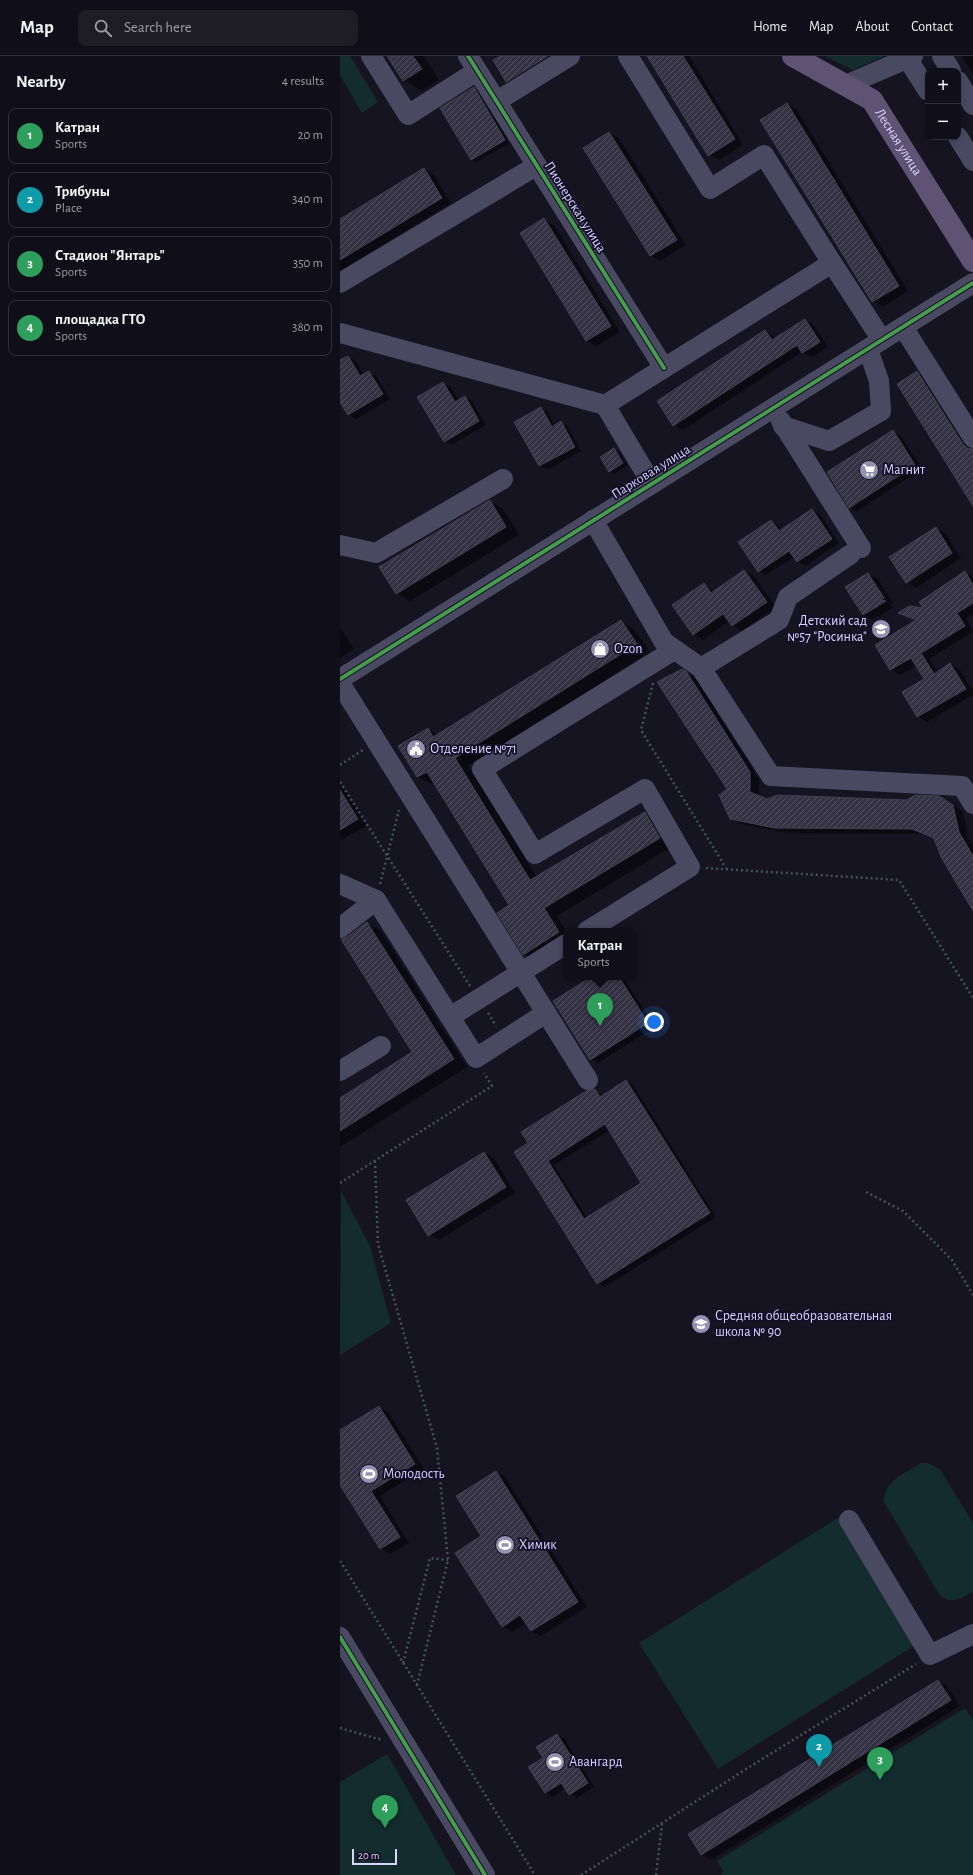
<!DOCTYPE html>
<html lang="en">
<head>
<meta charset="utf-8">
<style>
	:root { --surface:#100f19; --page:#1e1d26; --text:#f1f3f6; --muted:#9c9ca2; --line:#302f38; --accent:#9591b1 }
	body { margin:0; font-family:"Alegreya Sans",sans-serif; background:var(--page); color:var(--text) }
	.controls { position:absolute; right:12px; top:12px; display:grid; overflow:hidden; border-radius:8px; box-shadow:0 2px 6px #0003 }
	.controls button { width:36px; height:36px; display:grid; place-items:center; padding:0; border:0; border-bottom:1px solid var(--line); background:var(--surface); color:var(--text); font:20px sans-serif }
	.scale { position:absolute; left:12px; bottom:10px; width:45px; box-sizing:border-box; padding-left:4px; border:2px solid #d9d4ff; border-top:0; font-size:11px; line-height:14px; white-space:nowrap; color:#d9d4ff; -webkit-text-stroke:3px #130f26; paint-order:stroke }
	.you { position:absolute; left:314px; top:966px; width:14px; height:14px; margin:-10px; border:3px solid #fff; border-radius:50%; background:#1a73e8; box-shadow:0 0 0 6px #1a73e833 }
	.badge { display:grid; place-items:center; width:26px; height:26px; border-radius:50%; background:var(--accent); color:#fff; font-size:13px; font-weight:700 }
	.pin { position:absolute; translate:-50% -33px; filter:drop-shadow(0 1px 2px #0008) }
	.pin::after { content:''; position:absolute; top:21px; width:14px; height:12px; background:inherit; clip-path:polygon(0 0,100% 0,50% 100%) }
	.popup { position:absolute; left:223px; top:872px; width:74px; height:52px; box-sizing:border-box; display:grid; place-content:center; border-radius:8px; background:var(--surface); filter:drop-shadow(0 1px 3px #0005); font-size:13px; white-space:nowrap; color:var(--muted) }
	.popup b { font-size:15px; color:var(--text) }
	.popup::after { content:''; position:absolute; left:50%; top:100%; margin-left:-8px; border:8px solid transparent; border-top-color:var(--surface) }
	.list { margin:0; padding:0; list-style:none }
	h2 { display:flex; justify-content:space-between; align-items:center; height:52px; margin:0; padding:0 16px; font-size:17px }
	h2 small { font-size:13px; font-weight:400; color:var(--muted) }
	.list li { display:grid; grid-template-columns:26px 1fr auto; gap:12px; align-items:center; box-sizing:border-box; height:56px; margin:0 8px 8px; padding:0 8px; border:1px solid var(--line); border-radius:8px }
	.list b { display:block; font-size:15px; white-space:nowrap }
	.list p { margin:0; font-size:13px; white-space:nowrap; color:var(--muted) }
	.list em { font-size:13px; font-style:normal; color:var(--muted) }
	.icon { flex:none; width:22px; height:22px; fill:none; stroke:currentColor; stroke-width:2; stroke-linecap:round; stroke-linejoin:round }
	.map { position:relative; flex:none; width:633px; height:1819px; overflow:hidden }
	header { display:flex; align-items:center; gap:24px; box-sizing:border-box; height:56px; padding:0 20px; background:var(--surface); border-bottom:1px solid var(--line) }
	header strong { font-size:19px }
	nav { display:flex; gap:22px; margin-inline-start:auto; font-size:14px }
	.search { width:280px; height:36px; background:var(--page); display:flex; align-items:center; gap:10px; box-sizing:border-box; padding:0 14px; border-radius:8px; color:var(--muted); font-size:15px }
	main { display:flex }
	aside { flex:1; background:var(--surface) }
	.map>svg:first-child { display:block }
</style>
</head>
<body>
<header>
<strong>Map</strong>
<div class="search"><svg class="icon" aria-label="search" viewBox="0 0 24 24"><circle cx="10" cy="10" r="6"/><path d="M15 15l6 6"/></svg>Search here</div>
<nav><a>Home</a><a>Map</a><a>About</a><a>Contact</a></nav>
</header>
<main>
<aside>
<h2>Nearby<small>4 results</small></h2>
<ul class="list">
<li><span class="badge" style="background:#2e9e5b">1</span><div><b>Катран</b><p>Sports</p></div><em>20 m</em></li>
<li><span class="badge" style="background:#0f9aa8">2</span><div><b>Трибуны</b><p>Place</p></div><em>340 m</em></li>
<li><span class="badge" style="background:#2e9e5b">3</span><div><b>Стадион &quot;Янтарь&quot;</b><p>Sports</p></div><em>350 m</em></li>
<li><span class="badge" style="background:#2e9e5b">4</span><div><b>площадка ГТО</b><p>Sports</p></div><em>380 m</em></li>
</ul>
</aside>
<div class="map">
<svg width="633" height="1819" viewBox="0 0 633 1819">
	<defs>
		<pattern id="building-hatch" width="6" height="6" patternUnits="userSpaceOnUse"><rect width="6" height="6" fill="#343243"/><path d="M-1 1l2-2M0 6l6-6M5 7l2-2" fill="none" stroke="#514f5f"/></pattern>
	</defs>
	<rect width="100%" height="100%" fill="#161421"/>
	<g fill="#132c2d">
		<path d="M0,0H10L38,46L22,57L0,19Z"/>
		<path d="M485,0H545L513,14Z"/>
		<path d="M1,1135L30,1190L51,1267L0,1299Z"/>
		<path d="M581,1407H588L600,1413L633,1467V1535C623,1542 609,1550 599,1538L544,1446C544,1424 564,1418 581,1407Z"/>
		<path d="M498,1462L577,1588L378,1713L299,1587Z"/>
		<path d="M625,1652L633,1665V1819H381L383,1815L377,1805Z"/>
		<path d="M47,1698L116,1819H0V1726Z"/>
	</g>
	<g fill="#0007" fill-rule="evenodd">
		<path d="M49,0H84L99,24L82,35L64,24Z"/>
		<path d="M162,0H228L177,31L167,25Z"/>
		<path d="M308,0H349L403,89L379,104L369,99Z"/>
		<path d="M623,0H633V18L622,1Z"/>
		<path d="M134,32L139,35L169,87L137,106L132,103Z"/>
		<path d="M447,48L457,54L568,235L543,251L533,245L422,64Z"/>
		<path d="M269,77L279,82L346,189L320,205L311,200L244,93Z"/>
		<path d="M84,113L94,119L111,147L2,214L0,213V164Z"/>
		<path d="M204,163L214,169L280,276L257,290L247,285L181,178Z"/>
		<path d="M465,264L474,269L488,291L472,301L462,296L343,374L334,369L425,275L436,282Z"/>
		<path d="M8,301L16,305L24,319L29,316L36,320L50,343L16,363L9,359L0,344V306Z"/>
		<path d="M577,316L587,322L633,394V443Z"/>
		<path d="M103,327L111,331L119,345L125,341L132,345L146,369L111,389L104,385Z"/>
		<path d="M201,352L208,356L215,370L221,367L228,371L241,395L207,414L200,410L176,366Z"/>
		<path d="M553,375L560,379L582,413L517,455L510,451Z"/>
		<path d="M274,393L279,396L287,410L274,418L270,415Z"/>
		<path d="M150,445L163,453L179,479L70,545L56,537Z"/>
		<path d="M472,454L480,458L499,487L465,510L458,506L454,501L426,519L419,515L431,465L438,469L442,474ZM434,469H436L443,479L441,480Z"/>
		<path d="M596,472L606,478L621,502L576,532L567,526Z"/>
		<path d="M404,515L414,520L436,551L402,575L392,569L389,565L363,584L353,578L364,528L375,536Z"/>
		<path d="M625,517L633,521V558L626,562L633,576L589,603L598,616L610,608L620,614L633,635V639L587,666L578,660L585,624L576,610L560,619L551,613L576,565L560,557L585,554Z"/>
		<path d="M528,518L538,523L553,547L550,549L554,551L533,564L523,558Z"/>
		<path d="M281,565L294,573L310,596L128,710L197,822L305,757L318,765L333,790L217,860L226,875V887L198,906L184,898L170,850L95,727L91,728L78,721L88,673L99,679Z"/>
		<path d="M0,571L14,593L0,602Z"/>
		<path d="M342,614L356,622L419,723V741L427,744L566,745L599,741L623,755L628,782L633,790V853L596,783L583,778L446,777L401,768L391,763L389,733Z"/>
		<path d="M0,729L4,732L27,769L0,785Z"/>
		<path d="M27,867L41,875L127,1011L0,1091V1043L74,997L8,882Z"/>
		<path d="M253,921H283L315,971L258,1007L251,1003Z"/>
		<path d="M286,1025L293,1029L376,1161L265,1231L257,1227L190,1088L255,1034L263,1040ZM270,1074L303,1127L247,1162L214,1109Z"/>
		<path d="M144,1097L154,1102L175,1137L99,1184L89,1179Z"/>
		<path d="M39,1351L48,1356L84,1413L40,1440L69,1487L50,1498L41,1493L0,1427V1375Z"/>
		<path d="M156,1416L165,1421L247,1551L201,1580L191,1575L186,1567L172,1576L162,1570L143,1481Z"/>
		<path d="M598,1625L607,1630L620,1650L371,1804L361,1798Z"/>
		<path d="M217,1679L225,1683L254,1731L237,1742L230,1738L226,1732L213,1741L206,1736L204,1702Z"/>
	</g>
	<g fill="url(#building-hatch)" stroke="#433f54" fill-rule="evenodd">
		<path d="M47,0H73L82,13L63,25Z"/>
		<path d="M160,0H208L166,26L153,4Z"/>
		<path d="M307,0H343L395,83L368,100Z"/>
		<path d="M134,31L165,84L131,104L100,52Z"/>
		<path d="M447,47L559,230L532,246L420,64Z"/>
		<path d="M269,76L337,184L310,200L243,92Z"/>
		<path d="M84,112L102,142L0,204V163Z"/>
		<path d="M204,162L271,270L246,285L180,177Z"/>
		<path d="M465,263L480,286L462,297L457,289L333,370L317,345L425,274L432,284Z"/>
		<path d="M8,300L20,320L29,315L43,338L8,359L0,346V304Z"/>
		<path d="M577,315L623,388L627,392L633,393V450L557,328Z"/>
		<path d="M103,326L115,346L125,340L139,365L104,386L77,341Z"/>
		<path d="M201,351L212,371L221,365L235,391L199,410L174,366Z"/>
		<path d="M553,374L575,409L509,452L487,416Z"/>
		<path d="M274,392L283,407L269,416L260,401Z"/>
		<path d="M150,444L166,471L56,538L39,511Z"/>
		<path d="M472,453L492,483L457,506L449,495L418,516L398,486L431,464L439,475Z"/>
		<path d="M596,471L612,497L566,527L549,501Z"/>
		<path d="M404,514L427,546L392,570L383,558L353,579L332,549L364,527L371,537Z"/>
		<path d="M625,515L633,529V547L617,557L625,570L581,597L594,618L610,607L626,633L577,661L562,636L584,623L571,602L550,614L535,589L576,564L558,557L569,550L583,552L579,546Z"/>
		<path d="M528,517L544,542L540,544L546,545L523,559L505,531Z"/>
		<path d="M281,564L297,588L115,702L190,824L305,756L320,782L204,852L219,876L183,899L157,857L169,849L87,716L77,721L58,690L88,672L93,681Z"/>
		<path d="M342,613L346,615L410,716V736L427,743L438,739L566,744L576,739L599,740L613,749L619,776L633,800V855L601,801L594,782L572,773L435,772L390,763L379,739L387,733L317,626Z"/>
		<path d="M0,734L18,763L0,774Z"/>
		<path d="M27,866L114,1003L0,1075V1042L72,996L1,883L7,881Z"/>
		<path d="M251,921H279L308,967L250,1004L213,945Z"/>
		<path d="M286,1024L370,1157L257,1228L174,1096L188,1087L181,1076L246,1035L255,1033L260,1041ZM265,1068L301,1127L244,1163L208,1105Z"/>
		<path d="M144,1096L166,1131L88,1180L66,1144Z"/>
		<path d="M39,1350L75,1408L31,1435L60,1481L40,1493L0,1429V1374Z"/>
		<path d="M156,1415L238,1546L191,1575L180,1559L162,1571L115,1497L141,1480L116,1440Z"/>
		<path d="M598,1624L611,1644L361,1799L348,1778Z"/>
		<path d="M217,1678L248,1727L229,1739L221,1727L205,1737L188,1711L203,1702L196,1691Z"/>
	</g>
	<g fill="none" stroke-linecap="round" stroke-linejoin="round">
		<g stroke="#44505f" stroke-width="2.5" stroke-dasharray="2 3" stroke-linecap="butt">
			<path d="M313,627L301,674L386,812"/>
			<path d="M0,709L23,694"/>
			<path d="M0,726L130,930"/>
			<path d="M366,812L559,824L633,942"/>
			<path d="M40,828L59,754"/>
			<path d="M148,957L156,970"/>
			<path d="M35,1105L38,1188L97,1392L108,1504L77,1629"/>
			<path d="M0,1127L152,1030L144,1017"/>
			<path d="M526,1136L563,1155L612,1204L633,1239"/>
			<path d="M0,1505L195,1819"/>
			<path d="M63,1607L90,1502L108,1504"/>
			<path d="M0,1672L42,1684"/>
			<path d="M241,1819L411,1710L576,1608"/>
			<path d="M316,1819L322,1768"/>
		</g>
		<g stroke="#4a4962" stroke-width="20">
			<path d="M31,0L68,59L137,15"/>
			<path d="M128,0L324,312"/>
			<path d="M288,0L370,133L424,99L492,207"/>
			<path d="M602,0L611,15"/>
			<path d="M567,2L588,35"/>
			<path d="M618,25L633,49"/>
			<path d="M506,29L573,0"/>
			<path d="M157,45L230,0"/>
			<path d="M618,81L633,105"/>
			<path d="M0,227L196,110"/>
			<path d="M563,271L633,382"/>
			<path d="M0,277L265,349"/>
			<path d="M441,365L521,492"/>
			<path d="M443,370L489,385L541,355L539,325L528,293"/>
			<path d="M312,428L265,349L492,207L542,284"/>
			<path d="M253,464L324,586L361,612L431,720L622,730L633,748"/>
			<path d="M0,489L36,497L163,423"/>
			<path d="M361,612L439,564L448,541L511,498"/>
			<path d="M0,623L633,227"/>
			<path d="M0,627L248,1024"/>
			<path d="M0,828L36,844"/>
			<path d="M0,872L36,844L110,961"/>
			<path d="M247,875L350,811L305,733L195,798L142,713L334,594"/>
			<path d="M206,957L136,1002L110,961L226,888"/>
			<path d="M0,1015L41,990"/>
			<path d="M509,1464L590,1599L633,1578"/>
			<path d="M0,1581L145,1819"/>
		</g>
		<path stroke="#5e5373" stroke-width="22" id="s1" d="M453,0L532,44L633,205"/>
		<defs>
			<g id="cycleway">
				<path d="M128,0L324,312"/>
				<path d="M0,623L633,227"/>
				<path d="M0,1581L145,1819"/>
			</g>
		</defs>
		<use href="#cycleway" stroke="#130f26" stroke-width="6"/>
		<use href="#cycleway" stroke="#469c4c" stroke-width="4"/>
	</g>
	<defs>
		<symbol id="supermarket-disc" viewBox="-11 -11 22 22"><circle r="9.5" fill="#9591b1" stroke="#130f26"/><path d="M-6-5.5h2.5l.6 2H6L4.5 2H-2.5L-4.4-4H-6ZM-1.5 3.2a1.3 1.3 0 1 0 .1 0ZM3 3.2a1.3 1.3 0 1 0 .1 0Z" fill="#fff"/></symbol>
		<symbol id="school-disc" viewBox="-11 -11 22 22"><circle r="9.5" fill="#9591b1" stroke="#130f26"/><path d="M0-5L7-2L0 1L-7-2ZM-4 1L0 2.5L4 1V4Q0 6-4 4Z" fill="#fff"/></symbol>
		<symbol id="shop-disc" viewBox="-11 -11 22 22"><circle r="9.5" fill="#9591b1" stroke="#130f26"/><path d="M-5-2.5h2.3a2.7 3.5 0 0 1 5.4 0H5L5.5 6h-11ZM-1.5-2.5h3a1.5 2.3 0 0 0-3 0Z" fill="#fff"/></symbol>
		<symbol id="civic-disc" viewBox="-11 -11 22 22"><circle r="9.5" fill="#9591b1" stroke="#130f26"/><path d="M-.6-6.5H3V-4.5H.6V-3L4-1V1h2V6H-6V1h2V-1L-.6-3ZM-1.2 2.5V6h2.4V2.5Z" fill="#fff"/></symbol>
		<symbol id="stadium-disc" viewBox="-11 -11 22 22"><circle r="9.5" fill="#9591b1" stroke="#130f26"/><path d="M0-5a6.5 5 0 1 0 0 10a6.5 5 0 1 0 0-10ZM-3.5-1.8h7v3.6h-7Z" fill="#fff"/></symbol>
	</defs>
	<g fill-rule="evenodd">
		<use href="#supermarket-disc" x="518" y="403" width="22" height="22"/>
		<use href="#school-disc" x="530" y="562" width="22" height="22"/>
		<use href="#shop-disc" x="249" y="582" width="22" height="22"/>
		<use href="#civic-disc" x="65" y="682" width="22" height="22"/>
		<use href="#school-disc" x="350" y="1257" width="22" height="22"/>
		<use href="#stadium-disc" x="18" y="1407" width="22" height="22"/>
		<use href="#stadium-disc" x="154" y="1478" width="22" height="22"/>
		<use href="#stadium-disc" x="204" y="1695" width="22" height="22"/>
	</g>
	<g text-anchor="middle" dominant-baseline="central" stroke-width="3.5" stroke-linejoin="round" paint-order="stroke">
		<g font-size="14" fill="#d9d4ff" stroke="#130f26">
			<text stroke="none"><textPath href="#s1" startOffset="140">Лесная улица</textPath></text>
			<text transform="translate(235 151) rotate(58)">Пионерская улица</text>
			<text transform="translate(311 416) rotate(-32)">Парковая улица</text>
		</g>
		<g font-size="14" fill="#d9d4ff" stroke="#130f26" text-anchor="start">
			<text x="543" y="414">Магнит</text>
			<text x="527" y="565" text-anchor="end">Детский сад<tspan x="527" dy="16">№57 "Росинка"</tspan></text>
			<text x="274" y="593">Ozon</text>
			<text x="90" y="693">Отделение №71</text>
			<text x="375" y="1260">Средняя общеобразовательная<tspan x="375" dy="16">школа № 90</tspan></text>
			<text x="43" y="1418">Молодость</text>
			<text x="179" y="1489">Химик</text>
			<text x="229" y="1706">Авангард</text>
		</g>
	</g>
</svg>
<div class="controls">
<button>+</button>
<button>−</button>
</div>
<div class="scale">20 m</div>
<div class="you"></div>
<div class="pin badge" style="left:260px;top:970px;background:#2e9e5b">1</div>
<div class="popup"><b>Катран</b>Sports</div>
<div class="pin badge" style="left:479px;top:1711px;background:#0f9aa8">2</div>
<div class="pin badge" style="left:540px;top:1724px;background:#2e9e5b">3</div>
<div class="pin badge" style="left:45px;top:1772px;background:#2e9e5b">4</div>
</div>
</main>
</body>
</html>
